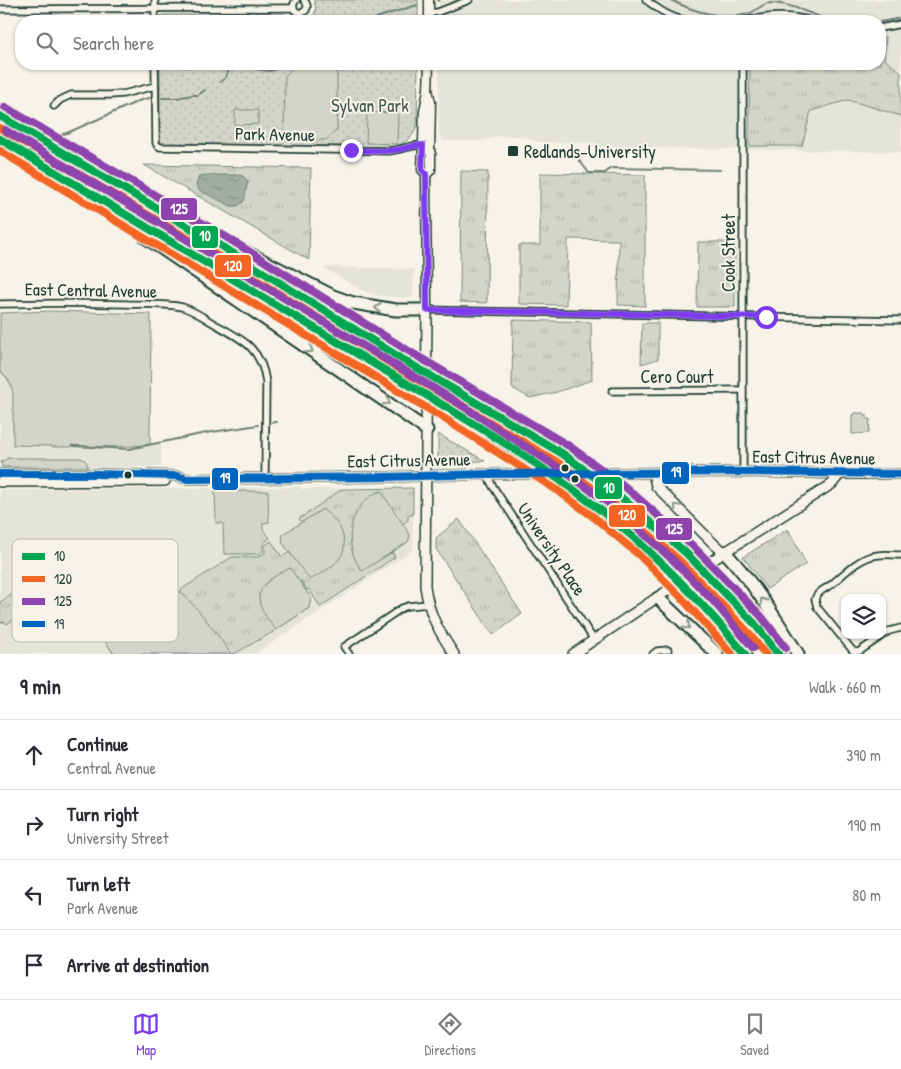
<!DOCTYPE html>
<html lang="en">
<head>
<meta charset="utf-8">
<style>
	:root { --surface:#fff; --page:#f7f7f7; --text:#2b2b33; --muted:#7c7c81; --line:#e1e1e2; --accent:#7c3aed }
	body { margin:0; font-family:"Patrick Hand",sans-serif; background:var(--page); color:var(--text) }
	.controls { position:absolute; right:15px; bottom:15px; display:grid; overflow:hidden; border-radius:10px; box-shadow:0 1px 4px #0004 }
	.controls button { width:45px; height:45px; display:grid; place-items:center; padding:0; border:0; border-bottom:1px solid var(--line); background:var(--surface); color:var(--text); font:25px sans-serif }
	.stop { position:absolute; width:15px; height:15px; margin:-11px; border:4px solid #7c3aed; border-radius:50%; background:#fff }
	.stop.end { background:#7c3aed; border-color:#fff; box-shadow:0 1px 5px #0008 }
	.list { margin:0; padding:0; list-style:none }
	h2 { display:flex; justify-content:space-between; align-items:center; height:65px; margin:0; padding:0 20px; font-size:21px }
	h2 small { font-size:16px; font-weight:400; color:var(--muted) }
	.list li { display:grid; grid-template-columns:32px 1fr auto; gap:15px; align-items:center; box-sizing:border-box; height:70px; padding:0 20px; border-top:1px solid var(--line) }
	.list b { display:block; font-size:19px; white-space:nowrap }
	.list p { margin:0; font-size:16px; white-space:nowrap; color:var(--muted) }
	.list em { font-size:16px; font-style:normal; color:var(--muted) }
	.icon { flex:none; width:28px; height:28px; fill:none; stroke:currentColor; stroke-width:2; stroke-linecap:round; stroke-linejoin:round }
	.map { position:relative; flex:none; width:901px; height:654px; overflow:hidden }
	.search { position:absolute; background:var(--surface); box-shadow:0 1px 4px #0004; left:15px; right:15px; top:15px; height:55px; display:flex; align-items:center; gap:12px; box-sizing:border-box; padding:0 18px; border-radius:20px; color:var(--muted); font-size:19px }
	.sheet { height:345px; background:var(--surface) }
	nav { display:flex; justify-content:space-around; align-items:center; box-sizing:border-box; height:70px; border-top:1px solid var(--line); background:var(--surface); font-size:14px; color:var(--muted) }
	nav a { display:grid; justify-items:center; gap:2px }
	nav .on { color:var(--accent) }
	.map>svg:first-child { display:block }
</style>
</head>
<body>
<div class="map">
<svg width="901" height="654" viewBox="0 0 901 654">
	<defs>
		<pattern id="grass-tufts" width="24" height="20" patternUnits="userSpaceOnUse" patternTransform="scale(1.25)"><rect width="24" height="20" fill="#d3d5ca"/><path d="M3 7l-1-3M5 7V3M7 7l1-3M15 17l-1-3M17 17v-4M19 17l1-3" fill="none" stroke="#b5b8ae"/></pattern>
		<pattern id="park-dots" width="8" height="8" patternUnits="userSpaceOnUse" patternTransform="scale(1.25)"><rect width="8" height="8" fill="#d3d5ca"/><path d="M2 2h.1M6 6h.1" fill="none" stroke="#b5b8ae" stroke-width="1.8" stroke-linecap="round"/></pattern>
		<pattern id="water-ripples" width="26" height="14" patternUnits="userSpaceOnUse" patternTransform="scale(1.25)"><rect width="26" height="14" fill="#a4ada3"/><path d="M2 4q2-2 4 0t4 0M15 11q2-2 4 0t4 0" fill="none" stroke="#858e86"/></pattern>
	</defs>
	<rect width="100%" height="100%" fill="#f7f3e8"/>
	<filter id="ink" filterUnits="userSpaceOnUse"><feTurbulence type="fractalNoise" baseFrequency=".02" numOctaves="2"/><feDisplacementMap in="SourceGraphic" scale="10" xChannelSelector="R" yChannelSelector="G"/><feConvolveMatrix kernelMatrix="1 2 1 2 8 2 1 2 1" color-interpolation-filters="sRGB"/></filter>
	<g filter="url(#ink)">
		<g fill="#e5e4d9">
			<path d="M439,0H901V152L596,147V143L538,142L521,136H499L483,141H444L439,136V64H880V21H440Z"/>
			<path d="M322,267L414,269L413,298L390,297L375,295L361,290Z"/>
			<path d="M51,311L151,314L150,443H161V467L0,468V313Z"/>
			<path d="M301,487V489L413,488V550L255,654H0V490Z"/>
		</g>
		<g fill="url(#grass-tufts)" stroke="#79897f">
			<path d="M886,37L884,59L901,72V116L848,100L811,111L802,146H749L750,64H880V38Z"/>
			<path d="M144,165L311,168L309,260Z"/>
			<path d="M461,171L488,172L487,303L460,302Z"/>
			<path d="M540,173L645,175V306L618,305L619,240L568,239L566,305L519,304V245H540Z"/>
			<path d="M698,242H735V307H697Z"/>
			<path d="M513,320L591,322L592,380L557,392L530,398L512,388Z"/>
			<path d="M642,323H658V359L641,364Z"/>
			<path d="M8,458H79C84,458 87,461 88,467H2L1,462Z"/>
			<path d="M413,488V515H408V520L402,525L397,517L390,554L393,553L395,557L320,607L309,589L307,590L301,581L300,582L311,598L309,608L273,632L234,654H114L100,634L158,597L171,591L181,592L182,589L232,557H258L265,553V545L271,541L282,557L289,552L294,558L303,524L299,519L342,489Z"/>
			<path d="M459,519L522,614L493,635L436,549V538Z"/>
			<path d="M788,529L806,564L767,589L743,557Z"/>
			<path d="M14,593L41,601L7,624L4,621L2,623L0,621V602Z"/>
		</g>
		<g fill="url(#park-dots)" stroke="#79897f">
			<path d="M314,0H418V21H308C316,16 317,9 314,0Z"/>
			<path d="M284,14L290,20L293,21H160V16L163,15Z"/>
			<path d="M160,64H418L417,125C413,139 407,141 395,147L162,144L160,142Z"/>
			<path d="M438,434L485,461L441,462L438,460Z"/>
		</g>
		<g fill="#d3d5ca" stroke="#79897f">
			<path d="M293,67H337V130L326,140H284L285,76Z"/>
			<path d="M235,110H258V124L235,125Z"/>
			<path d="M367,112L398,113L397,144L366,143Z"/>
			<path d="M51,311L151,314L150,444C124,448 98,447 71,445V447H53L50,446L13,445V395C12,384 8,378 0,371V313Z"/>
			<path d="M854,413H864L865,415H867V419H870L869,433L852,434V415H854Z"/>
			<path d="M215,491H268L269,522L263,523V529L270,538L263,543V551L259,554H224L223,523H216Z"/>
			<path d="M381,491L410,535L408,542L362,571C348,552 346,528 359,508C365,500 371,494 381,491Z"/>
			<path d="M323,509C329,515 338,522 341,530C353,558 330,568 310,580L282,542L283,534Z"/>
			<path d="M290,568L311,598L309,608L276,630C272,624 267,619 264,613C249,589 272,577 290,568Z"/>
			<path d="M171,591L181,592C200,611 216,632 231,654H114L100,634L158,597Z"/>
		</g>
		<path fill="url(#water-ripples)" stroke="#6f8077" d="M205,175H241L245,178L248,181L244,201L238,206H231L199,190L196,185L199,176Z"/>
		<g fill="none" stroke-linecap="round" stroke-linejoin="round">
			<g stroke="#6f8077" stroke-width="2">
				<path d="M671,0C691,11 726,21 748,14C757,11 763,2 772,3C793,4 812,15 831,21"/>
				<path d="M438,1L439,0"/>
				<path d="M371,21L379,17L417,5"/>
				<path d="M880,22L901,18"/>
				<path d="M220,82L225,78L231,66L234,65L269,71L273,70L282,64"/>
				<path d="M162,98H177L192,95H198L205,90"/>
				<path d="M48,138L67,133L141,100L150,98"/>
				<path d="M10,140L31,139"/>
				<path d="M579,160L589,173H605L611,168L720,170"/>
				<path d="M272,422H277"/>
				<path d="M73,446L129,449L206,433L258,425"/>
			</g>
			<defs>
				<g id="minor">
					<path d="M296,0C284,17 317,16 304,0"/>
					<path d="M646,0C659,10 671,18 688,21"/>
					<path d="M0,9L294,8"/>
					<path d="M429,13L438,12L469,0"/>
					<path d="M155,21V0"/>
					<path d="M743,21C766,16 789,14 811,21"/>
					<path d="M880,28L901,24"/>
					<path d="M155,64L156,143L157,145L160,147L388,151C400,150 411,145 423,145"/>
					<path d="M54,106L60,100L71,95H110L123,94L155,86"/>
					<path d="M0,304C42,303 84,303 126,304C144,305 164,303 182,307C193,310 203,317 213,323C241,339 261,346 266,382L265,478"/>
					<path d="M427,310L901,320"/>
					<path d="M612,391L742,390"/>
					<path d="M743,472V64"/>
					<path d="M487,474L492,485L594,640"/>
					<path d="M901,555C893,555 885,554 878,555C859,557 845,573 832,584C825,589 818,591 815,599L817,607L853,651L857,652L860,651L889,631L901,628"/>
					<path d="M349,654L344,647L402,608L408,606L428,604"/>
					<path d="M653,654L657,651L668,650"/>
				</g>
				<g id="tertiary">
					<path d="M429,21V0"/>
					<path d="M427,174L422,170L424,111L428,90L429,64"/>
					<path d="M427,310L426,176L427,174L431,170V154L430,152L431,102L428,90"/>
				</g>
				<g id="secondary">
					<path d="M427,310L425,586C429,615 438,630 454,654"/>
					<path d="M653,473L656,486L716,546L725,552"/>
					<path d="M0,474H96L177,476L187,479L386,477L487,474L743,472L810,473L840,474H901"/>
					<path d="M0,482L165,481"/>
					<path d="M573,654L725,552L810,498L832,484L840,474"/>
				</g>
				<g id="motorway">
					<path d="M0,116L221,246L402,359"/>
					<path d="M0,139L404,383"/>
					<path d="M134,223L145,237L347,375L427,430"/>
					<path d="M233,249L246,252L333,296L353,303L396,310H427"/>
					<path d="M447,385L563,454"/>
					<path d="M450,410L522,454"/>
					<path d="M616,493L686,553"/>
					<path d="M579,494L623,529L666,567"/>
					<path d="M725,552C753,582 776,619 798,654"/>
					<path d="M718,585L754,623L778,654"/>
					<path d="M658,598L717,654"/>
					<path d="M697,598L728,632L745,654"/>
				</g>
			</defs>
			<use href="#minor" stroke="#1f3d34" stroke-width="9"/>
			<use href="#tertiary" stroke="#1f3d34" stroke-width="11"/>
			<use href="#secondary" stroke="#1f3d34" stroke-width="12"/>
			<use href="#motorway" stroke="#1f3d34" stroke-width="15"/>
			<use href="#minor" stroke="#f7f3e8" stroke-width="5.5"/>
			<use href="#tertiary" stroke="#f7f3e8" stroke-width="8"/>
			<use href="#secondary" stroke="#f7f3e8" stroke-width="9"/>
			<use href="#motorway" stroke="#f7f3e8" stroke-width="11"/>
			<defs>
				<g id="motorway-bridge">
					<path d="M402,359L447,385"/>
					<path d="M404,383L450,410"/>
					<path d="M522,454L579,494"/>
					<path d="M563,454L616,493"/>
					<path d="M686,553L718,585"/>
					<path d="M666,567L697,598"/>
				</g>
			</defs>
			<use href="#motorway-bridge" stroke="#1f3d34" stroke-width="15" stroke-linecap="butt"/>
			<use href="#motorway-bridge" stroke="#f7f3e8" stroke-width="11"/>
			<defs>
				<g id="bus-1">
					<path d="M0,116L221,246L402,359L563,454L616,493L686,553L754,623L778,654"/>
					<path d="M0,139C114,207 227,276 341,344C428,397 519,447 599,509C654,551 701,601 745,654"/>
				</g>
				<g id="bus-2">
					<path d="M0,128L216,255L397,367L557,462L610,501L679,560L746,630L765,654"/>
					<path d="M0,151L445,419L557,490L595,518L639,555L680,596L732,654"/>
				</g>
				<g id="bus-3">
					<path d="M5,107L226,237L407,350L569,446L623,485L693,546L761,616L786,648"/>
					<path d="M5,130L455,401L568,474L607,502L630,521L674,561L715,603L753,648"/>
				</g>
				<path id="bus-4" d="M0,474H96L177,476L187,479L386,477L487,474L743,472L901,474"/>
			</defs>
			<use href="#bus-1" stroke="#f7f3e8" stroke-width="11"/>
			<use href="#bus-2" stroke="#f7f3e8" stroke-width="11"/>
			<use href="#bus-3" stroke="#f7f3e8" stroke-width="11"/>
			<use href="#bus-4" stroke="#f7f3e8" stroke-width="11"/>
			<use href="#bus-1" stroke="#00a651" stroke-width="8"/>
			<use href="#bus-2" stroke="#f26522" stroke-width="8"/>
			<use href="#bus-3" stroke="#8e44ad" stroke-width="8"/>
			<use href="#bus-4" stroke="#0065bd" stroke-width="8"/>
		</g>
		<defs><path id="oneway-chevron" d="M-2-3.5L2.5 0L-2 3.5" fill="none" stroke-width="1.6" stroke-linecap="round" stroke-linejoin="round" transform="scale(1.25)"/></defs>
		<g stroke="#8b988e">
			<use href="#oneway-chevron" transform="translate(378 308) rotate(-173)"/>
			<use href="#oneway-chevron" transform="translate(310 350) rotate(34)"/>
			<use href="#oneway-chevron" transform="translate(387 402) rotate(35)"/>
			<use href="#oneway-chevron" transform="translate(677 507) rotate(-135)"/>
			<use href="#oneway-chevron" transform="translate(763 601) rotate(-126)"/>
			<use href="#oneway-chevron" transform="translate(687 626) rotate(44)"/>
		</g>
	</g>
	<g fill="none" stroke-linecap="round" stroke-linejoin="round" filter="url(#ink)">
		<path stroke="#7c3aed" stroke-width="6" d="M351,150C365,150 381,152 395,150C405,149 413,145 423,145L422,170L426,174L427,310L766,317"/>
	</g>
	<g fill="#1f3d34" stroke="#f7f3e8" stroke-width="2">
		<rect x="507" y="145" width="12" height="12" rx="2.5"/>
		<circle cx="565" cy="468" r="4.5"/>
		<circle cx="128" cy="475" r="4.5"/>
		<circle cx="575" cy="479" r="4.5"/>
	</g>
	<g text-anchor="middle" dominant-baseline="central" stroke-width="4" stroke-linejoin="round" paint-order="stroke">
		<g font-size="18" fill="#435b52" stroke="#f7f3e8">
			<text x="370" y="105">Sylvan Park</text>
		</g>
		<g font-size="18" fill="#1f3d34" stroke="#f7f3e8">
			<text transform="translate(275 134) rotate(1)">Park Avenue</text>
			<text transform="translate(728 253) rotate(-90)">Cook Street</text>
			<text transform="translate(91 290) rotate(1)">East Central Avenue</text>
			<text x="677" y="376">Cero Court</text>
			<text transform="translate(814 457) rotate(1)">East Citrus Avenue</text>
			<text transform="translate(409 460) rotate(-1)">East Citrus Avenue</text>
			<text transform="translate(552 549) rotate(56)">University Place</text>
		</g>
		<g font-size="18" fill="#1f3d34" stroke="#f7f3e8" text-anchor="start">
			<text x="524" y="151">Redlands–University</text>
		</g>
	</g>
	<rect x="12" y="539" width="166" height="103" rx="8" fill="#f7f3e8" stroke="#b6bcb2" stroke-width="1"/>
	<rect x="22" y="553" width="23" height="7" fill="#00a651"/>
	<rect x="22" y="576" width="23" height="6" fill="#f26522"/>
	<rect x="22" y="598" width="23" height="7" fill="#8e44ad"/>
	<rect x="22" y="621" width="23" height="6" fill="#0065bd"/>
	<g font-size="14" fill="#1f3d34">
		<text x="54" y="561">10</text>
		<text x="54" y="584">120</text>
		<text x="54" y="606">125</text>
		<text x="54" y="629">19</text>
	</g>
	<g stroke="#f7f3e8" stroke-width="2">
		<rect x="160" y="197" width="38" height="24" rx="5" fill="#8e44ad"/>
		<rect x="191" y="225" width="28" height="24" rx="5" fill="#00a651"/>
		<rect x="214" y="254" width="38" height="24" rx="5" fill="#f26522"/>
		<rect x="661" y="461" width="29" height="24" rx="5" fill="#0065bd"/>
		<rect x="211" y="467" width="28" height="24" rx="5" fill="#0065bd"/>
		<rect x="594" y="476" width="29" height="24" rx="5" fill="#00a651"/>
		<rect x="608" y="504" width="38" height="24" rx="5" fill="#f26522"/>
		<rect x="655" y="517" width="38" height="24" rx="5" fill="#8e44ad"/>
	</g>
	<g font-size="14" text-anchor="middle" font-weight="bold" fill="#fff">
		<text x="179" y="214">125</text>
		<text x="205" y="241">10</text>
		<text x="233" y="271">120</text>
		<text x="676" y="477">19</text>
		<text x="225" y="483">19</text>
		<text x="609" y="493">10</text>
		<text x="627" y="520">120</text>
		<text x="674" y="534">125</text>
	</g>
</svg>
<div class="controls">
<button><svg class="icon" aria-label="layers" viewBox="0 0 24 24"><path d="M12 4l9 5-9 5-9-5zM3 14l9 5 9-5"/></svg></button>
</div>
<div class="stop" style="left:766px;top:317px"></div>
<div class="stop end" style="left:351px;top:150px"></div>
<div class="search"><svg class="icon" aria-label="search" viewBox="0 0 24 24"><circle cx="10" cy="10" r="6"/><path d="M15 15l6 6"/></svg>Search here</div>
</div>
<section class="sheet">
<h2>9 min<small>Walk · 660 m</small></h2>
<ul class="list">
<li><svg class="icon" aria-label="ahead" viewBox="0 0 24 24"><path d="M12 20V5M6 11l6-6 6 6"/></svg><div><b>Continue</b><p>Central Avenue</p></div><em>390 m</em></li>
<li><svg class="icon" aria-label="right" viewBox="0 0 24 24"><path d="M7 20v-9h11M14 6l5 5-5 5"/></svg><div><b>Turn right</b><p>University Street</p></div><em>190 m</em></li>
<li><svg class="icon" aria-label="left" viewBox="0 0 24 24"><path d="M17 20v-9H6M10 6l-5 5 5 5"/></svg><div><b>Turn left</b><p>Park Avenue</p></div><em>80 m</em></li>
<li><svg class="icon" aria-label="arrive" viewBox="0 0 24 24"><path d="M6 21V4h12l-3 4 3 4H6"/></svg><div><b>Arrive at destination</b></div></li>
</ul>
</section>
<nav>
<a class="on"><svg class="icon" aria-label="map" viewBox="0 0 24 24"><path d="M3 6l6-2 6 2 6-2v14l-6 2-6-2-6 2zM9 4v14M15 6v14"/></svg>Map</a>
<a><svg class="icon" aria-label="directions" viewBox="0 0 24 24"><path d="M12 3l9 9-9 9-9-9zM9 14v-3h6M13 9l2 2-2 2"/></svg>Directions</a>
<a><svg class="icon" aria-label="saved" viewBox="0 0 24 24"><path d="M7 4h10v16l-5-4-5 4z"/></svg>Saved</a>
</nav>
</body>
</html>
